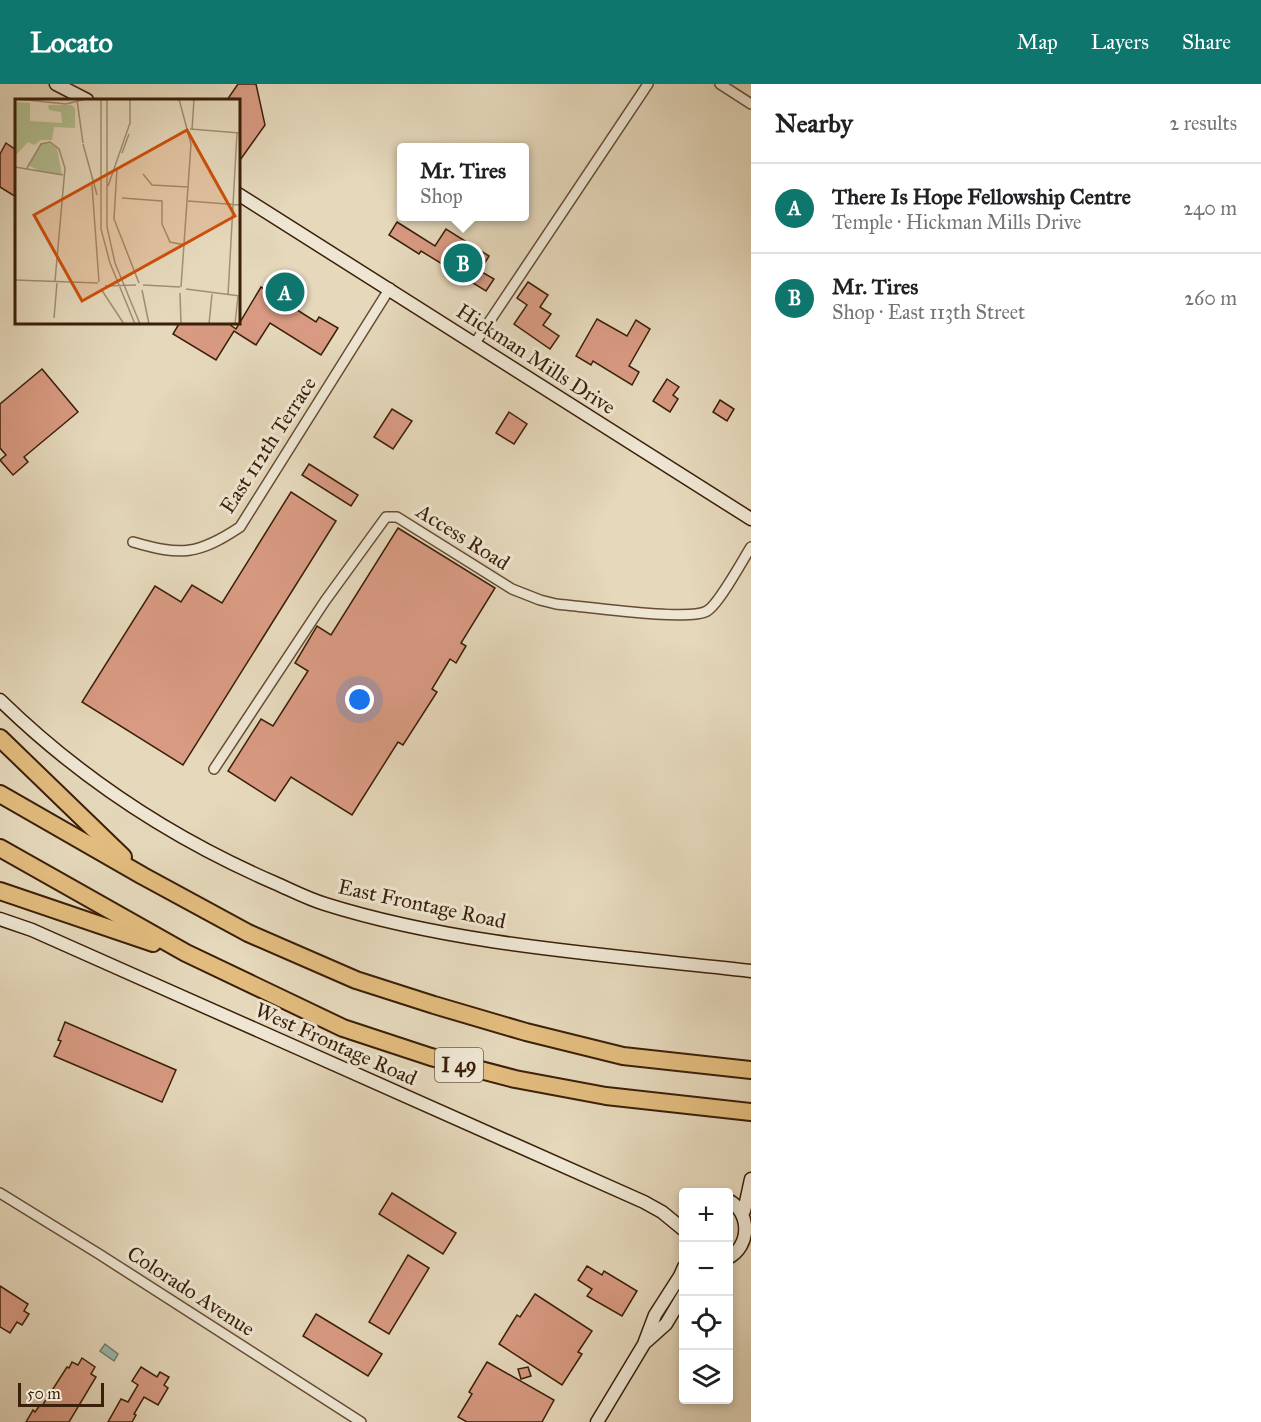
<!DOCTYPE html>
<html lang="en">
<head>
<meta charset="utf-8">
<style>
	:root { --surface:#fff; --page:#f6f6f6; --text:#202124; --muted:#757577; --line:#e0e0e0; --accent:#0f766e }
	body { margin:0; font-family:"IM FELL Great Primer",serif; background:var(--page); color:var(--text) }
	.controls { position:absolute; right:18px; bottom:18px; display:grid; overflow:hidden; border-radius:6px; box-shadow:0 3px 9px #0003 }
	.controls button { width:54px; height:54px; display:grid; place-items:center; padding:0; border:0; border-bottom:2px solid var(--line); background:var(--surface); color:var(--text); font:30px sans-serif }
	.scale { position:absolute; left:18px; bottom:15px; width:86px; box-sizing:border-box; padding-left:6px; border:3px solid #3b1f08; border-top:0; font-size:16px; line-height:21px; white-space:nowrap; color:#3b1f08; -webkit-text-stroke:4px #eee6d3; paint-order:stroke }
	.you { position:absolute; left:360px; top:616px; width:21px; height:21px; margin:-15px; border:4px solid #fff; border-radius:50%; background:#1a73e8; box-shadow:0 0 0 9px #1a73e833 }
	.badge { display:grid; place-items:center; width:39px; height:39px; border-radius:50%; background:var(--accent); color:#fff; font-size:20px; font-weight:700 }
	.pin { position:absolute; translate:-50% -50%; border:3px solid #fff; box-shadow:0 2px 6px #0006 }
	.popup { position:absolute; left:397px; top:59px; width:132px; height:78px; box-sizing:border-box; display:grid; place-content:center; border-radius:6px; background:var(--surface); filter:drop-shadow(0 2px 4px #0005); font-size:20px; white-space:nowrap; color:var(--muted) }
	.popup b { font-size:22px; color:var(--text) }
	.popup::after { content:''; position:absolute; left:50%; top:100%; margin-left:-12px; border:12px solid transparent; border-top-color:var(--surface) }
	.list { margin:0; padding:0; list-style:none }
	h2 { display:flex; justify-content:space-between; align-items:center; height:78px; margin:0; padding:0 24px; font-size:26px }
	h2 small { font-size:20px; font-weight:400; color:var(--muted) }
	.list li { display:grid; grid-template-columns:39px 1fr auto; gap:18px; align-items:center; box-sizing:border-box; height:90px; padding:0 24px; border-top:2px solid var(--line) }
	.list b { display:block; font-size:22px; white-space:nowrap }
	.list p { margin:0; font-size:20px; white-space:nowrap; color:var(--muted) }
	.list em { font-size:20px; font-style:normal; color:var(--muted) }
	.icon { flex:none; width:33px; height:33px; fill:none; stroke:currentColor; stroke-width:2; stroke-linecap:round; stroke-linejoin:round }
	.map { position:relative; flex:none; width:751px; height:1338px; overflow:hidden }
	header { display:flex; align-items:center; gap:36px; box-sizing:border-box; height:84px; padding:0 30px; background:var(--accent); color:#fff }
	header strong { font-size:28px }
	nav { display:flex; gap:33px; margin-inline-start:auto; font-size:21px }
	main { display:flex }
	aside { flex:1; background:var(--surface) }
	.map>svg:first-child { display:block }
</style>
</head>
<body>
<header>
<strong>Locato</strong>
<nav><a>Map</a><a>Layers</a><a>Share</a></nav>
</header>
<main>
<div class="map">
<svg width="751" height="1338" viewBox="0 0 751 1338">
	<rect width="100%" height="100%" fill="#e5d8bb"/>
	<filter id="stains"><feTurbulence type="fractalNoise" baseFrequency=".00333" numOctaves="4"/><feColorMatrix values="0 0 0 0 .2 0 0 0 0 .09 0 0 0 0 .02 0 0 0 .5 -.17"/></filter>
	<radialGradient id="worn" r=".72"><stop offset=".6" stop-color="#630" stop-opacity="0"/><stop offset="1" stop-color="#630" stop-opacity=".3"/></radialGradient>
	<path fill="#96baac" stroke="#727c6a" stroke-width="1.5" d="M105,1260L118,1270L114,1277L100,1267Z"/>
	<g fill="#d89a82" stroke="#3b1f08" stroke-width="1.5">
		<path d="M238,0H256L265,41L238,79V16H227Z"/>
		<path d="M6,59L16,66V113L0,103V70Z"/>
		<path d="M397,138L435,162L446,145L489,172L480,187L494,195L486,207L421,167L419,170L389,151Z"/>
		<path d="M528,198L548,211L540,223L551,230L543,241L559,252L550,265L514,240L527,221L517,214Z"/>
		<path d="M261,203L316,238L319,233L338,244L321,271L270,239L256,261L234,247L216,276L173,250L180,238H226L236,245Z"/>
		<path d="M597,235L627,252L636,236L650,245L629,282L639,288L632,301L593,277L591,281L576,272Z"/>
		<path d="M42,285L78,328L24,373L28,378L13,391L0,376L6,371L0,364V320Z"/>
		<path d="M667,295L679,303L673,311L678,315L670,328L653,317Z"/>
		<path d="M720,316L734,325L727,337L713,328Z"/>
		<path d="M392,325L412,337L393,365L374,353Z"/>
		<path d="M509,328L527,340L514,360L496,349Z"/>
		<path d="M309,380L358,411L351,422L302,391Z"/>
		<path d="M291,408L336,437L183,681L82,618L155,502L181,518L192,501L222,519Z"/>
		<path d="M398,444L495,504L461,559L466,562L456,579L450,575L432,605L437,608L403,661L398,658L352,731L291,693L275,717L228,687L261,635L273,642L308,587L295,579L317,542L331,551Z"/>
		<path d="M65,938L176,986L162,1018L54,972L61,957L58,956Z"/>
		<path d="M392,1109L456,1149L443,1170L379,1130Z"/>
		<path d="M408,1171L429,1184L389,1250L369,1238Z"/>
		<path d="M587,1182L602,1191L604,1187L637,1207L622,1232L587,1212L592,1205L578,1196Z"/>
		<path d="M0,1202L28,1220L24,1227L29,1230L22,1241L17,1238L10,1249L0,1243Z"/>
		<path d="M535,1210L592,1247L578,1268L582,1270L562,1301L499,1260L517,1231L520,1233Z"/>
		<path d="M316,1230L382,1270L368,1292L303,1252Z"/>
		<path d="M82,1274L95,1283L91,1290L96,1293L69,1338H26L33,1326L35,1328L40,1321L42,1322L67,1283L69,1284L72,1278L78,1281Z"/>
		<path d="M487,1278L554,1316L542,1338H467L458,1333L472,1310L469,1308Z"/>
		<path d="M141,1283L157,1293L160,1288L169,1293L164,1301L168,1304L158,1321L144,1313L134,1330L136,1331L132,1338H108L121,1315L128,1318L138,1301L132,1297Z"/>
		<path d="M528,1283L531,1292L521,1295L518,1285Z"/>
	</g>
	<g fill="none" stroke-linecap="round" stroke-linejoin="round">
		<defs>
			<g id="street">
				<path d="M720,0L751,20"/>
				<path d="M475,259L648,0"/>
				<path d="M133,458C181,472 198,471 240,443L390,204"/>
				<path d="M214,685L325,517L386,433H397L512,505L540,516L556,520C583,522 688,538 707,527C719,520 742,477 751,463"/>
				<path d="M0,1109L99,1170L361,1338"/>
			</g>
			<g id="secondary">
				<path d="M56,0L87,16"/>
				<path d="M238,110L751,435"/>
				<path d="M0,616C79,693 173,755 275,799C291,806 308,815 325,820C458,862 612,871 751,887"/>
				<path d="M0,835L32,846L644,1118L662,1128L684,1146"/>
				<path d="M728,1116C751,1128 751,1162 728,1174"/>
				<path d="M744,1127L751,1095"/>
				<path d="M647,1257L666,1240L684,1210"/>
				<path d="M597,1338L644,1260L655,1231L680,1192L684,1183"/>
			</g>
			<g id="highway">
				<path d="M0,654L123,773"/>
				<path d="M0,710L143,792L248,849L356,896L434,921L526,948L623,972L751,986"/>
				<path d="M0,764L186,869L343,944L431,973L515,995L606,1012L751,1028"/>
				<path d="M0,807L153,859"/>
			</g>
		</defs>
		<use href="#street" stroke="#664d35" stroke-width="12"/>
		<use href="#secondary" stroke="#3b1f08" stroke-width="15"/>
		<use href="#highway" stroke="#3b1f08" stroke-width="20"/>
		<use href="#street" stroke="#eee6d3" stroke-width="9"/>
		<use href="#secondary" stroke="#eee6d3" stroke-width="12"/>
		<use href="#highway" stroke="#e2bc7e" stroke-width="16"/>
	</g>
	<g text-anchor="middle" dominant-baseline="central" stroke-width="6" stroke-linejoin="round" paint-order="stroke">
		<rect fill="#eee6d3" stroke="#715b45" stroke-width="1.5" x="435" y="964" width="48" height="34" rx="4.5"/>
		<g font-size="20" font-weight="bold" fill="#3b1f08">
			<text x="459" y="981">I 49</text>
		</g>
		<g font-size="21" fill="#3b1f08" stroke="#eee6d3">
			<text transform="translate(536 275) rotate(33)">Hickman Mills Drive</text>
			<text transform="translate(268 361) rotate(-57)">East 112th Terrace</text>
			<text transform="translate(463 453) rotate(32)">Access Road</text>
			<text transform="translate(422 820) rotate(12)">East Frontage Road</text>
			<text transform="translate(336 960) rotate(24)">West Frontage Road</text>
			<text transform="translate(191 1207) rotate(33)">Colorado Avenue</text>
		</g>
	</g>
	<g transform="translate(15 15)">
		<rect width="225" height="225" fill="#e5d8bb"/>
		<path d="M0,3L15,4V22L47,24L46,13L34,11L33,6H56L60,9V29L39,28L37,41H26L19,46L13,43L0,57ZM35,44L42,49L47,76L27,73L13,66L26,45Z" fill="#b3bf91"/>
		<path fill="none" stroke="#a18e73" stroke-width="1.5" d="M2,0L51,5L71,0M37,0H57M86,0V130L95,164L120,225M92,0V128L100,164L125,225M115,0V25M164,0L176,45L166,188M62,1L68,44M175,30L225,34M177,31L179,0M68,45L82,96M107,54L114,35M0,68L48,76M12,69L26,45L35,43L44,50L50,69L40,182M102,69L99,120L124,184M128,75L137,86L173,88M77,86L84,183M93,87L115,24M107,99L147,102V125L155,143L170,146M173,102L225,106M0,181L83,184M128,186L165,188M90,187L121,186M86,190L109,225M171,190L225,197M127,191L134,225M165,194L166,225M213,196L222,34M39,219L42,184M194,225L197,195M220,225L223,197"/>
		<path fill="#ce500b" fill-opacity="0.15" stroke="#ce500b" stroke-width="3" d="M172,31L220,117L67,202L19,116Z"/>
		<rect width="225" height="225" fill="none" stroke="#3b1f08" stroke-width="3"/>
	</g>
	<rect width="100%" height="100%" filter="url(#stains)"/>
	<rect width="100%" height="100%" fill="url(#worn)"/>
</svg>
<div class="controls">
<button>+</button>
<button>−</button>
<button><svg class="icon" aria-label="locate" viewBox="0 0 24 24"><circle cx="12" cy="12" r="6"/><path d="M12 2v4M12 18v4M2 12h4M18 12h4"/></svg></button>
<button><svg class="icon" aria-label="layers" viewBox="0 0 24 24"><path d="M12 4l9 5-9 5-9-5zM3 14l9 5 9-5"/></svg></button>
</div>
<div class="scale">50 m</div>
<div class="you"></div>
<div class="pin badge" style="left:285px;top:208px">A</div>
<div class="pin badge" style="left:463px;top:179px">B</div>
<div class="popup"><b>Mr. Tires</b>Shop</div>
</div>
<aside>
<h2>Nearby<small>2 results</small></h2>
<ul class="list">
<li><span class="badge">A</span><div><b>There Is Hope Fellowship Centre</b><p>Temple · Hickman Mills Drive</p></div><em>240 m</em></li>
<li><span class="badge">B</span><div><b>Mr. Tires</b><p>Shop · East 113th Street</p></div><em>260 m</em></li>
</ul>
</aside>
</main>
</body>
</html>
